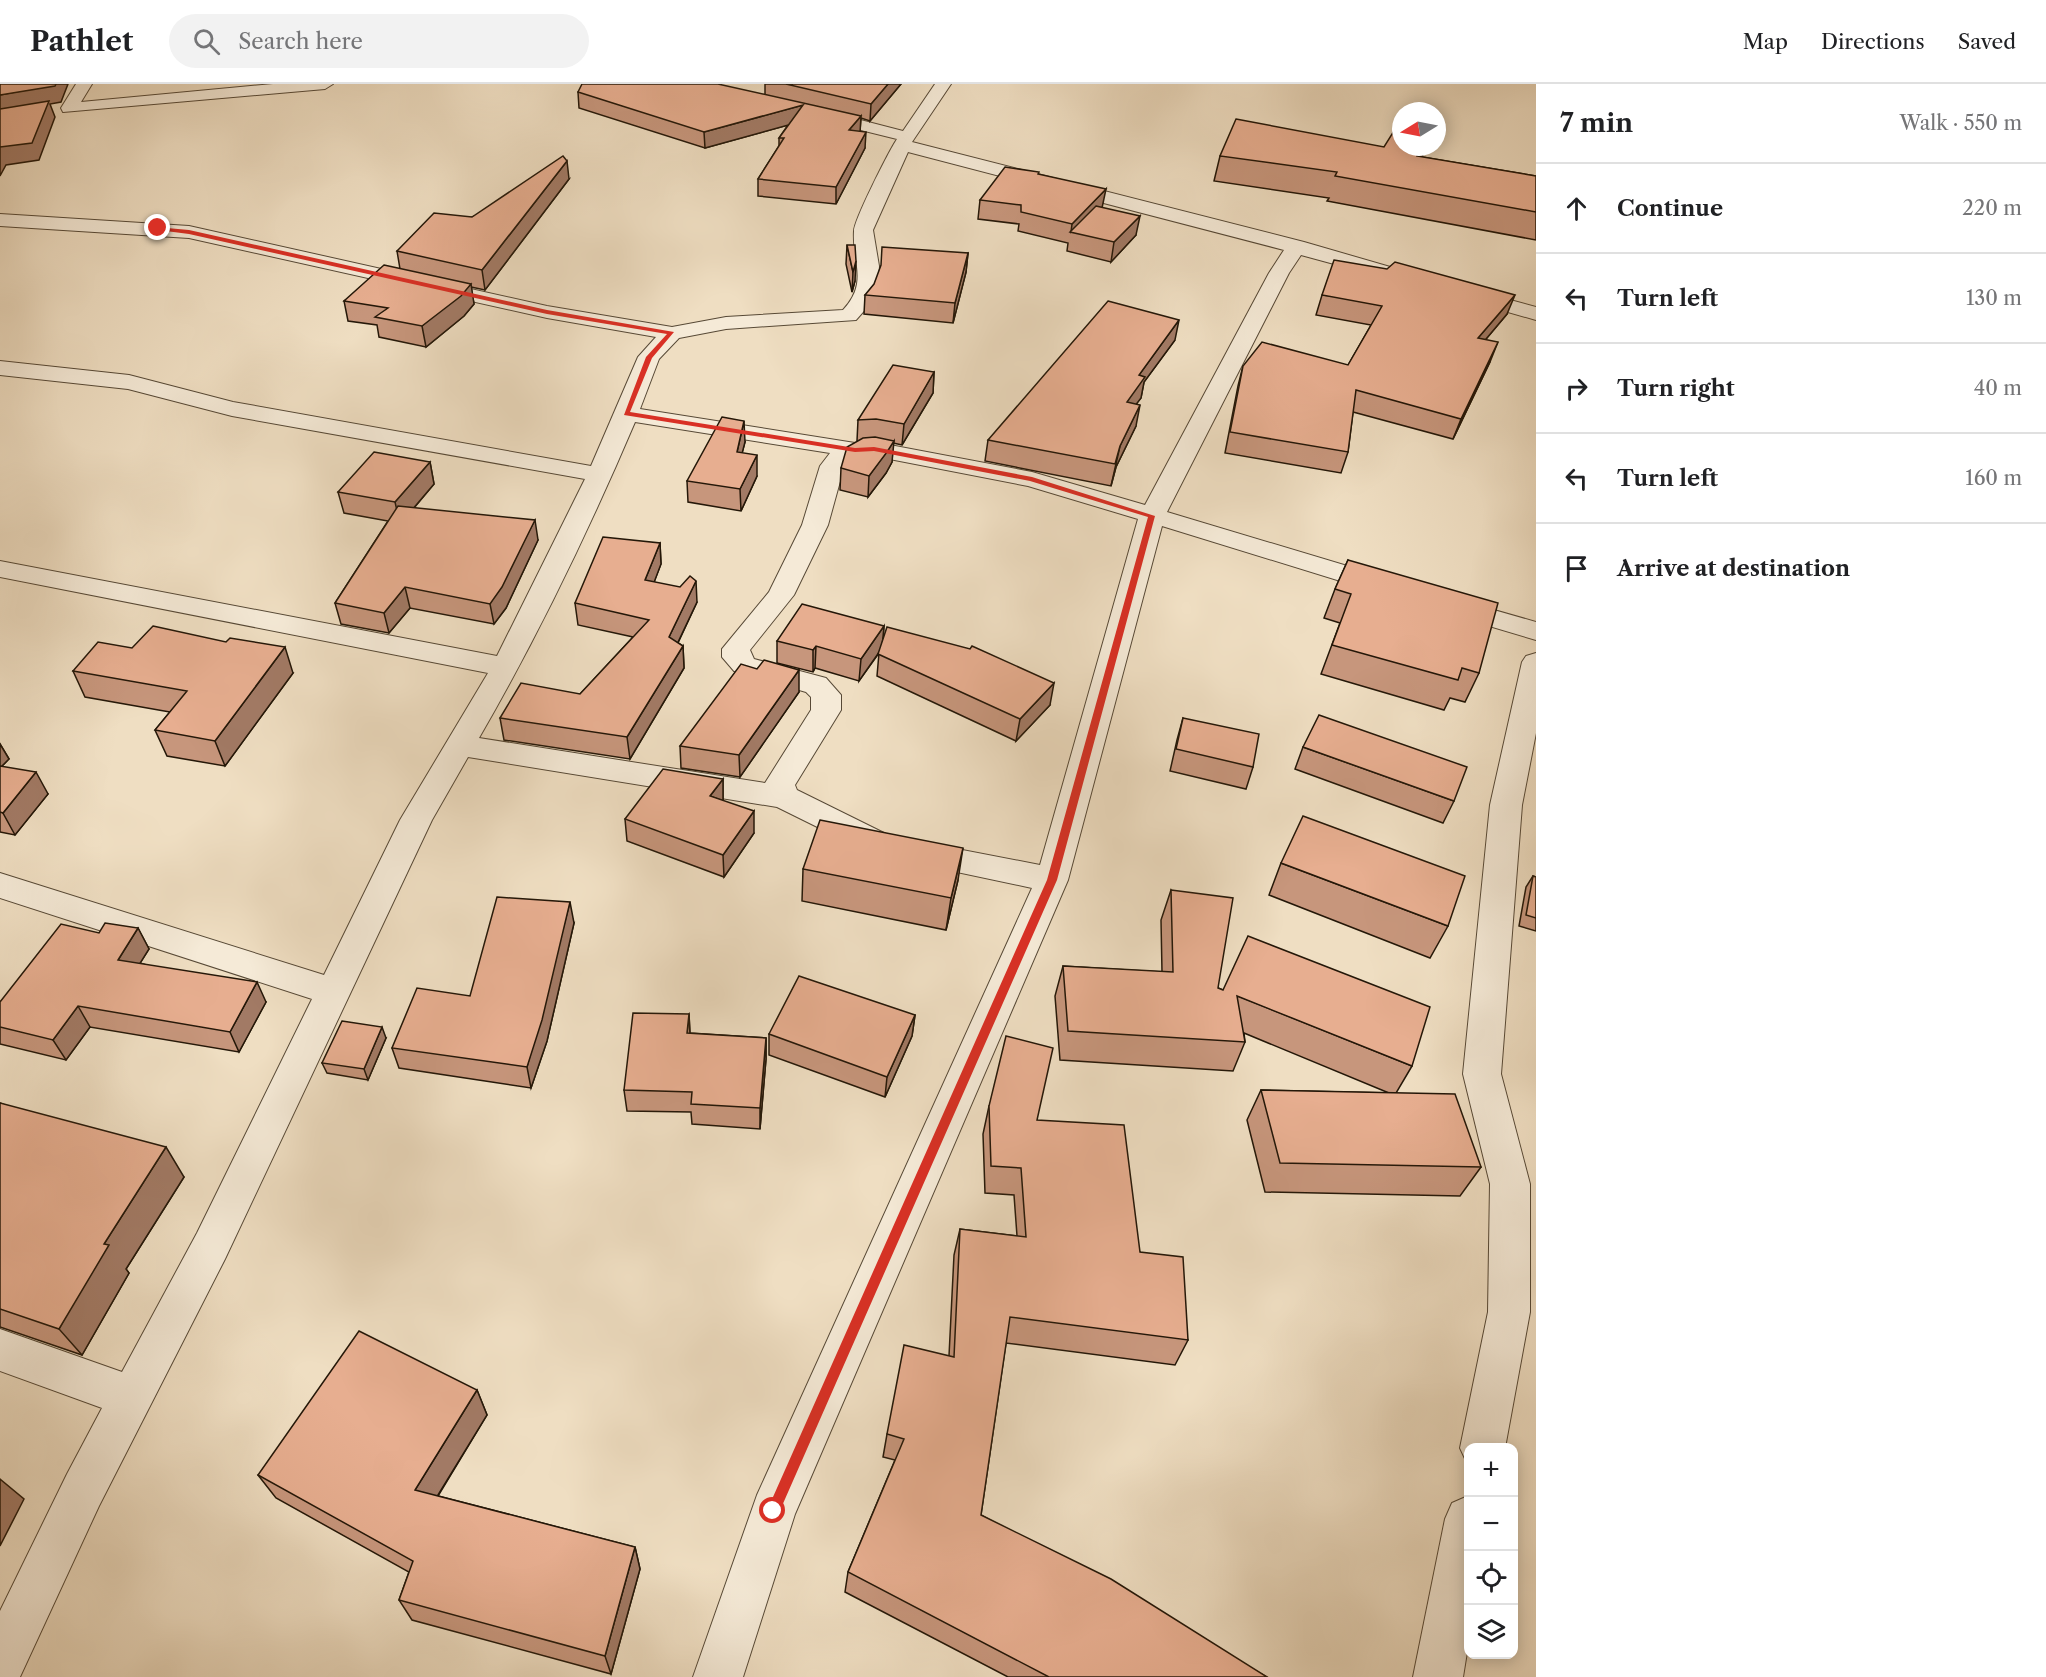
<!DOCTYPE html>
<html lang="en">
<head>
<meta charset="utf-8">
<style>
	:root { --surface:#fff; --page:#f2f2f2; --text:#202124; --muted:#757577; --line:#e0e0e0 }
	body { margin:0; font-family:"Libre Caslon Text",serif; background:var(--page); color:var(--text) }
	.controls { position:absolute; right:18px; bottom:18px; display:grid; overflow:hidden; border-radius:12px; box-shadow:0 3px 15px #0003 }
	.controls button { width:54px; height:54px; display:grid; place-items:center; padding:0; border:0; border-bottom:2px solid var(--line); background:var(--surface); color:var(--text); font:30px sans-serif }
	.compass { position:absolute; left:1392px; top:18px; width:54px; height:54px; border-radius:50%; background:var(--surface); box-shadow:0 3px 15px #0003; rotate:260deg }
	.stop { position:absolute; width:18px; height:18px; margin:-14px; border:4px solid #d93025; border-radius:50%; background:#fff }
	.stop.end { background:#d93025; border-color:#fff; box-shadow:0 2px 6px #0008 }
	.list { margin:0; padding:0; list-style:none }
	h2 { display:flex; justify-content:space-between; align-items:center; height:78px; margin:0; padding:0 24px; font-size:26px }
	h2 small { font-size:20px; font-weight:400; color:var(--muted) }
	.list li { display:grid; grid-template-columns:39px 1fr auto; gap:18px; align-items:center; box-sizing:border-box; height:90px; padding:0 24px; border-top:2px solid var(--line) }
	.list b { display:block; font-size:22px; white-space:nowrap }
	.list em { font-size:20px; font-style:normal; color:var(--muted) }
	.icon { flex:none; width:33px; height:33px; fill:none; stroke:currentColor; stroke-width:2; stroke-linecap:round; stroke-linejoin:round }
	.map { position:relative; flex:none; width:1536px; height:1593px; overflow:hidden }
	header { display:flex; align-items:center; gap:36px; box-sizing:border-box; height:84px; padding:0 30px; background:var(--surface); border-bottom:2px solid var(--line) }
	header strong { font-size:28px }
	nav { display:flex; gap:33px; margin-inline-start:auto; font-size:21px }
	.search { width:420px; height:54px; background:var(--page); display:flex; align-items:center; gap:15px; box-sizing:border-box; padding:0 21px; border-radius:33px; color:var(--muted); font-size:22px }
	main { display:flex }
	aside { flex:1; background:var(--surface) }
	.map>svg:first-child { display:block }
</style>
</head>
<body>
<header>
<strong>Pathlet</strong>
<div class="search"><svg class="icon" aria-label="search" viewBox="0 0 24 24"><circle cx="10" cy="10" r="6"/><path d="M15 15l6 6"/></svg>Search here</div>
<nav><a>Map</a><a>Directions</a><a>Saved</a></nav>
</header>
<main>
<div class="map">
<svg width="1536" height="1593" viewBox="0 0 1536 1593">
	<rect width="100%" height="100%" fill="#efdec2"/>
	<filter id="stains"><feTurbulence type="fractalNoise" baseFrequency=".00333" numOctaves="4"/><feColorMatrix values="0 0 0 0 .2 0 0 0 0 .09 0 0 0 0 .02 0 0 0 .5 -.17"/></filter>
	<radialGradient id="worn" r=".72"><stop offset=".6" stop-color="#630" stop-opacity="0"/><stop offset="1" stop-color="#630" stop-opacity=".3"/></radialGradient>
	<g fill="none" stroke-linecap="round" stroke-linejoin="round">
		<defs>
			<g id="street">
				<path d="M76,0H92L81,18L273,0H333L325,5L63,28L61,24Z"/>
				<path d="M935,0H951L912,58L1304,158L1411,189L1414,193L1411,197L1404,199L1301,171L1289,189L1167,428L1394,496L1398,502L1394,508L1385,510L1376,508L1162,442L1068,796L795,1430L743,1593H693L757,1411L1032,804L872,770L777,723L468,673L432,736L225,1175L99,1422L20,1593H0V1527L67,1390L102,1324L0,1287V1245L122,1288L197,1149L312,915L0,814V789L324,891L400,736L488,589L0,493V477L497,572L585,395L232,332L128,305L0,291V277L129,291L233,318L591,382L638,273L656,253L547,234L189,154L0,142V130L189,142L547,222L672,243L726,233L843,226C869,198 852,179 854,147C854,136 889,67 897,55L812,34L810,30L818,25L903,47ZM908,68L1284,166L1269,189L1145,421L1032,388L874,358L855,359L640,325L659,275L679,254L726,245L856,236L871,219L878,200L879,182L873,146ZM635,338L830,369L820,382L802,441L769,508L722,565V573L734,587L806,608L811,613V626L765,699L479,654C538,552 589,446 635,338ZM874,372L1028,402L1138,435L1040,781L890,752L797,706L795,701L841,626V611L826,594L754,575L750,566L794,511L828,441L844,383C852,373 862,373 874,372Z"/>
				<path d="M1466,204L1536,223V236L1459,214L1456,210L1459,206Z"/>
				<path d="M1452,514L1536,538V556L1442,528L1438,522L1442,516Z"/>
				<path d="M1536,569V649L1522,721L1501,990L1530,1100V1228L1505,1364H1468V1381L1460,1364L1488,1228L1490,1100L1463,990L1490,721L1522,578L1526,572Z"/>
				<path d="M1468,1412V1562L1463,1593H1413L1445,1435L1452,1419Z"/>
			</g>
		</defs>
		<use href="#street" stroke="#574936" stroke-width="2"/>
		<use href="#street" fill="#f5ead7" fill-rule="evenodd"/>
	</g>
	<g fill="#c7967c" stroke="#241708" stroke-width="1.5">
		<path d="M765,0H901L870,37L861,34L860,47L865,64L836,120L758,112V95L779,62V54L788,41L705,64L579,24L578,8L765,11Z"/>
		<path d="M1220,72L1422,73L1536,92V156L1327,117L1329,114L1214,97Z"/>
		<path d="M1039,91L1102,124L1136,151L1111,178L1067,167L1068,159L1018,147L1019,140L978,135L980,116Z"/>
		<path d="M569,95L485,206L471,203L474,220L464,232L426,263L379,253L377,241L348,237L344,217L400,185L397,167L472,133Z"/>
		<path d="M847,161L855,197L852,208L846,180Z"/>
		<path d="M968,169L966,188L953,239L864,230L865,211Z"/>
		<path d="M1322,211L1507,230L1486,255L1490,278L1453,355L1353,328L1348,368L1341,389L1225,369L1238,302L1243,282L1348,281L1371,241L1316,231Z"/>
		<path d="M1175,256L1144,298L1141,314L1136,320V342L1116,383L1111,402L985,377L988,356Z"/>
		<path d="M934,288L933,309L902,361L893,359L892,378L886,389L868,413L840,406L841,384L859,357H857L858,336Z"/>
		<path d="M745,358L742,369L757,392L741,427L688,418L687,397Z"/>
		<path d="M430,378L434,400L414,424L538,456L506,524L494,540L410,524L389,549L341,540L335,519L388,437L344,429L338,408Z"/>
		<path d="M660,459L661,480L654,498L697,518L678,559L683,562L684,584L630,675L504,656L500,634L580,610L633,553L578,541L575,519Z"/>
		<path d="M1348,476L1479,589L1465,618L1450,614L1444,626L1321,590L1340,539L1324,534L1335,505Z"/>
		<path d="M884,542L883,556L1050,621L1016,657L877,592L879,569L859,597L815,584L813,588L777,579V557Z"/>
		<path d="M757,585L799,608L740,693L681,684L680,662Z"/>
		<path d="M73,587L293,589L225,682L167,672L155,646L170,628L85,613Z"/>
		<path d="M1183,634L1253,683L1246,705L1170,687L1177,656Z"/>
		<path d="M0,660L9,675L2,682L48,710L15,751L0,748Z"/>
		<path d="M1303,663L1454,717L1443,739L1295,685Z"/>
		<path d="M723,695V717L754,749L724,793L627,757L625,735Z"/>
		<path d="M1281,779L1448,842L1430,874L1269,811Z"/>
		<path d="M803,785L958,796L946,846L802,817Z"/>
		<path d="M1533,792L1536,793V847L1519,842L1526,803Z"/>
		<path d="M1171,806L1218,904L1412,982L1396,1009L1481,1083L1460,1112L1265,1108L1247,1036L1261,1006L1389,1009L1244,949L1245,958L1233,987L1060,976L1055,912L1063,882L1162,888L1161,836Z"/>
		<path d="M574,839L547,957L531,1004L399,984L392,964L470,912Z"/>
		<path d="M138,844L149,865L140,879L266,918L239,968L90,943L66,976L0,960V918L99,849Z"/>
		<path d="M689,930L690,949L766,954V975L760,1045L692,1040L691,1028L627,1027L624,1006Z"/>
		<path d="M915,931L912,952L885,1013L769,971V950Z"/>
		<path d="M386,954L368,996L327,989L322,979Z"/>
		<path d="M0,1019L184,1093L126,1185L129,1189L82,1271L0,1243Z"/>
		<path d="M989,1022L1037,1036L1140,1168L1188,1256L1175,1281L1006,1259L981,1431L1267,1593H1008L845,1508L848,1488L895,1376L883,1373L887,1350L949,1272L954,1171L960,1145L1017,1152L1014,1111L985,1109L983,1050Z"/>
		<path d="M477,1306L487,1331L438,1412L635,1463L640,1485L611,1590L412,1536L399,1516L409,1488L276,1414L258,1391Z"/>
	</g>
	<g fill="#a27a65" stroke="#241708" stroke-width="1.5">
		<path d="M56,0H68L61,18L50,20L55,33L39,76L6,81L0,92V11Z"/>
		<path d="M888,0H901L870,37L871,20Z"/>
		<path d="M803,21V37L705,64L704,48Z"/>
		<path d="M861,32L860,49L849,46Z"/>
		<path d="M866,48L865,64L836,120V103Z"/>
		<path d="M1422,63H1426L1422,73L1417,72Z"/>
		<path d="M567,77L569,95L485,206L482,186Z"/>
		<path d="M1106,105L1102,124L1071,148L1072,140Z"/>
		<path d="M1140,132L1136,151L1111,178L1114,158Z"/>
		<path d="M968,169L966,188L953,239L955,219Z"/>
		<path d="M856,177L855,197L852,208L853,188Z"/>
		<path d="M471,200L474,220L464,232L426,263L422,242Z"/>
		<path d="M1515,211L1507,230L1471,273L1478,254Z"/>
		<path d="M1179,236L1175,256L1144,298L1141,314L1122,339L1127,318L1139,291Z"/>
		<path d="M1498,258L1490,278L1453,355L1461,335Z"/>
		<path d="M934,288L933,309L902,361L904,340Z"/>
		<path d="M1140,321L1136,342L1116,383L1111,402L1120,362Z"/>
		<path d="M744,337L745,358L737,389V368Z"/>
		<path d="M894,357L892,378L886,389L868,413L869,392Z"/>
		<path d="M757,371V392L741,427L740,405Z"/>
		<path d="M430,378L434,400L400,440L395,418Z"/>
		<path d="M535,436L538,456L506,524L494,540L490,520Z"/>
		<path d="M660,459L661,480L647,517L645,496Z"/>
		<path d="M696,497L697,518L670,575L669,553Z"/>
		<path d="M405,503L410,524L389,549L384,529Z"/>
		<path d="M884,542L882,564L859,597L861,575Z"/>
		<path d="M683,562L684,584L630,675L627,653Z"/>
		<path d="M816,562L815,584L813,588V566Z"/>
		<path d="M285,563L293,589L225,682L215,657Z"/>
		<path d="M799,586V608L740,693L739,671Z"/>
		<path d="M1054,599L1050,621L1016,657L1020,635Z"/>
		<path d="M0,660L9,675L0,684Z"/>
		<path d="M36,688L48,710L15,751L3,729Z"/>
		<path d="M723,695V717L710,712Z"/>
		<path d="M754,727V749L724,793L723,771Z"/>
		<path d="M963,764L958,796L946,846L951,814Z"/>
		<path d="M570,818L574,839L547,957L531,1004L527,983Z"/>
		<path d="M138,844L149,865L129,897L118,876Z"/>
		<path d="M257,898L266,918L239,968L230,948Z"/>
		<path d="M78,922L90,943L66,976L53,956Z"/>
		<path d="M689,930L690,951L687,949Z"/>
		<path d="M915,931L912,952L885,1013L887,993Z"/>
		<path d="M382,943L386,954L368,996L364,985Z"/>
		<path d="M766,954V975L760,1045V1024Z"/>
		<path d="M166,1063L184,1093L126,1185L129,1189L82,1271L59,1245L104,1160Z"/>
		<path d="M477,1306L487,1331L427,1429L415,1406Z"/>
		<path d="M0,1395L24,1415L0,1462Z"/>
		<path d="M635,1463L640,1485L611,1590L605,1572Z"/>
	</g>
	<g fill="#e7ae90" stroke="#241708" stroke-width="1.5">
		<path d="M0,0H56L55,2L0,11Z"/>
		<path d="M582,0H718L861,32L849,46L866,48L836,103L758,95L784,54H779L803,21L704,48L578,8Z"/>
		<path d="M786,0H888L871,20Z"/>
		<path d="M49,17L32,59L0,63V25Z"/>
		<path d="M1236,35L1384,63L1397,42L1401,43V63H1422L1417,72L1536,92V128L1335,92L1337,88L1220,72Z"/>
		<path d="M563,72L567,77L482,186L397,167L434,129L472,133Z"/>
		<path d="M1005,83L1039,88L1038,90L1106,105L1072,140L1021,128V121L980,116Z"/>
		<path d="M1096,122L1140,132L1114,158L1070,148Z"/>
		<path d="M847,161H855L856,177L853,188Z"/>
		<path d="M882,163L968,169L955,219L865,211L874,200L881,181Z"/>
		<path d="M1334,176L1387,185L1395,178L1515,211L1478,254L1498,258L1461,335L1356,306L1348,368L1230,348L1243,282L1262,258L1348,281L1382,222L1322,211Z"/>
		<path d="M384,181L471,200L461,212L422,242L375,233L388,224L344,217Z"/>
		<path d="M1108,217L1179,236L1139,291L1145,293L1127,318L1140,321L1120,362L1115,380L988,356Z"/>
		<path d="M893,281L934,288L904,340L876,335L858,336Z"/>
		<path d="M722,333L744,337L737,368L757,371L740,405L687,397Z"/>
		<path d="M875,353L894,357L887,368L869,392L841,384L847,363L863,354Z"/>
		<path d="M374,368L430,378L395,418L338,408Z"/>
		<path d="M398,422L535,436L502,503L490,520L405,503L384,529L335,519Z"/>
		<path d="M603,453L660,459L645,496L680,503L690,492L696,497L669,553L683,562L627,653L500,634L521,599L580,610L649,536L575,519Z"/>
		<path d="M1348,476L1498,519L1479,589L1462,584L1458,596L1332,561L1351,510L1335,505Z"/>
		<path d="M802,520L884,542L861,575L816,562L813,566L777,557Z"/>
		<path d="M153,542L226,558L230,554L285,563L215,657L155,646L187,607L73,587L98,558L132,564Z"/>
		<path d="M887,543L970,565L972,562L1054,599L1020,635L878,570Z"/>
		<path d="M764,576L799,586L739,671L680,662L741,580L757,585Z"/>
		<path d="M1319,631L1467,683L1454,717L1303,663Z"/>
		<path d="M1183,634L1259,650L1253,683L1176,665Z"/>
		<path d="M0,682L36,688L3,729L0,728Z"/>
		<path d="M663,685L723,695L710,712L754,727L723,771L625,735Z"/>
		<path d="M1303,732L1465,792L1448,842L1281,779Z"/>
		<path d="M820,736L963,764L951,814L803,785Z"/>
		<path d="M1533,792L1536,793V834L1526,831Z"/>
		<path d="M1171,806L1233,814L1218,904L1223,906L1248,852L1430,923L1412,982L1237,912L1245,958L1068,947L1063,882L1173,888Z"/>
		<path d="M497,813L570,818L542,936L527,983L392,964L417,904L470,912Z"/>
		<path d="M105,839L138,844L118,876L257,898L230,948L78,922L53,956L0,943V918L61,840L99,849Z"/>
		<path d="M799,892L915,931L887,993L769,950Z"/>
		<path d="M633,929L689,930L687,949L766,954L760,1024L691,1020L692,1008L624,1006Z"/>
		<path d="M342,937L382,943L364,985L322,979Z"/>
		<path d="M1006,952L1053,964L1037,1036L1124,1041L1140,1168L1183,1173L1188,1256L1010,1233L981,1431L1111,1495L1267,1593H1049L848,1488L904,1355L887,1350L904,1261L954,1273L960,1145L1026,1153L1021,1084L991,1082L989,1022Z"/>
		<path d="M1261,1006L1455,1010L1481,1083L1280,1079Z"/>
		<path d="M0,1019L166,1063L104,1160L109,1161L59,1245L0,1225Z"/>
		<path d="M359,1247L477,1306L415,1406L635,1463L605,1572L399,1516L413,1477L258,1391Z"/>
	</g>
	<path fill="#d93025" d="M156,143L189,146L547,226L674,248L652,274L630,328L855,364L874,363L1032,393L1155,432L1057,796L778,1431H769V1422L1047,796L1148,433L1030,397L874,367L855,368L624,331L646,273L667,250L547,230L189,150L158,146Z"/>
	<rect width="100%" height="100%" filter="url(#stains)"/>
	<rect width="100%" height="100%" fill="url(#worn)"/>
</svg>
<div class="controls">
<button>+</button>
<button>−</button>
<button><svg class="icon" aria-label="locate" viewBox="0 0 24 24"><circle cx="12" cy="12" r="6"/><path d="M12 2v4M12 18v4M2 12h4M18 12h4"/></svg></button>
<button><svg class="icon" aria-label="layers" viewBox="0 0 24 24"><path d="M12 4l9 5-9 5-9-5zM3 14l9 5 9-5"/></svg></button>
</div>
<svg class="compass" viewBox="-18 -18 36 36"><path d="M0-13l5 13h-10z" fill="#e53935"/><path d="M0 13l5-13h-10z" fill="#757577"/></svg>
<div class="stop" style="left:773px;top:1427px"></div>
<div class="stop end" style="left:158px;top:144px"></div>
</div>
<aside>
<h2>7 min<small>Walk · 550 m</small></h2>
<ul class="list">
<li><svg class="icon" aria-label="ahead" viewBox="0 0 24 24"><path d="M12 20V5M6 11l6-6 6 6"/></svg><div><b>Continue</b></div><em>220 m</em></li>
<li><svg class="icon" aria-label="left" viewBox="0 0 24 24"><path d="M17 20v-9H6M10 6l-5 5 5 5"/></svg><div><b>Turn left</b></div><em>130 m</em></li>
<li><svg class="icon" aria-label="right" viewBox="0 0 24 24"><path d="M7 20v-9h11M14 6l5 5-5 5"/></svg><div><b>Turn right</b></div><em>40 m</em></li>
<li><svg class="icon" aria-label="left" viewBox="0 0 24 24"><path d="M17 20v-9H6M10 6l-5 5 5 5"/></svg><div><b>Turn left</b></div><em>160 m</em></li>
<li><svg class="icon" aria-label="arrive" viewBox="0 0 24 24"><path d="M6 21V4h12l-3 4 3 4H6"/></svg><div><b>Arrive at destination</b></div></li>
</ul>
</aside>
</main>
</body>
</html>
